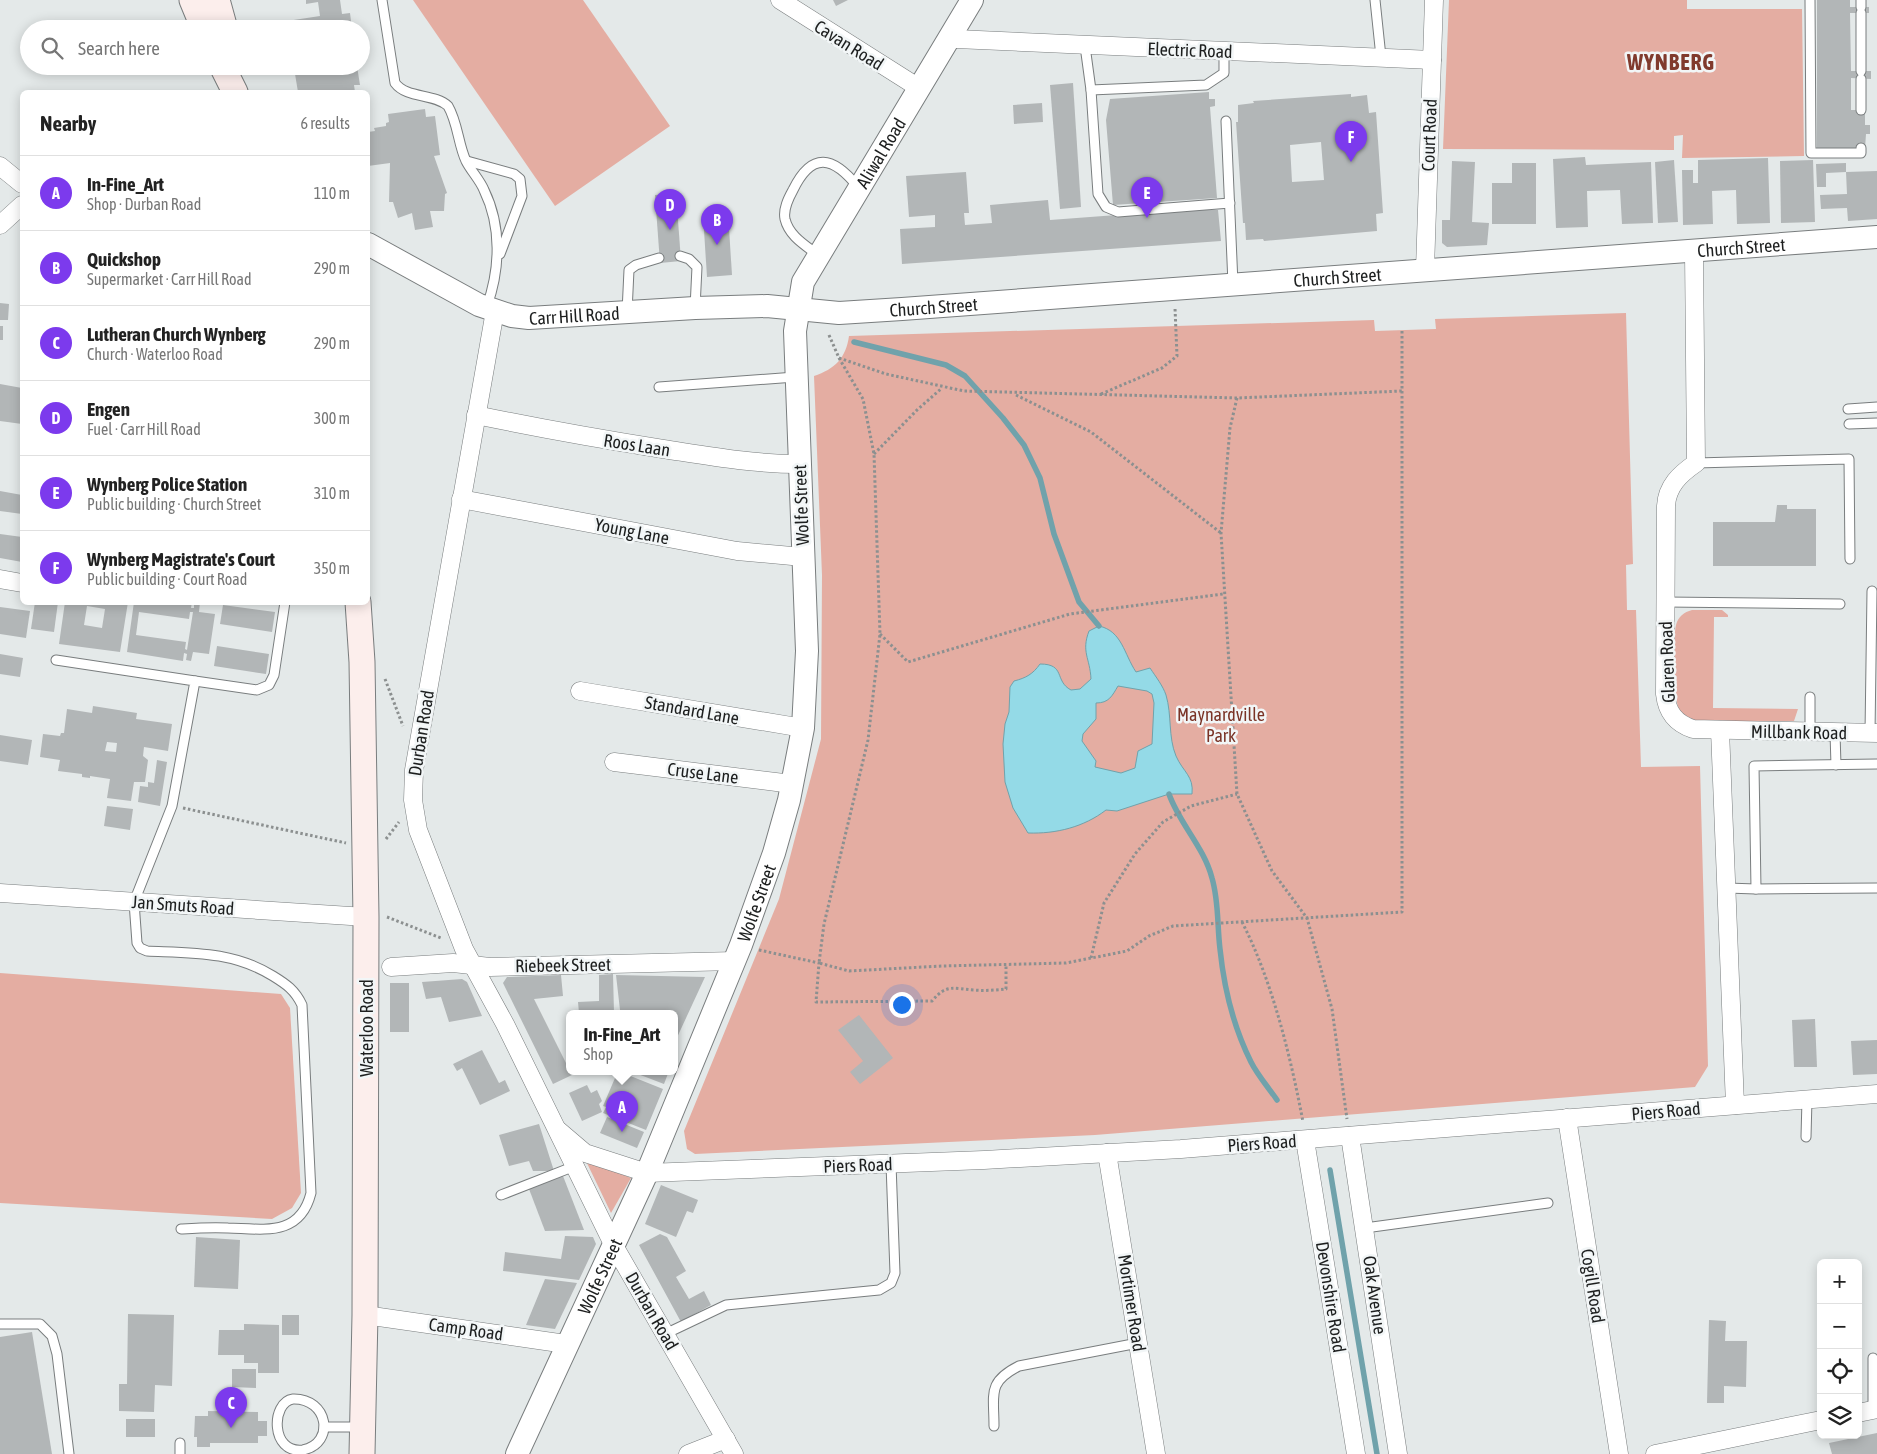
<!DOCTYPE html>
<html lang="en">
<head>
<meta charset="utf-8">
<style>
	:root { --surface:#fff; --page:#f6f6f6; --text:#222; --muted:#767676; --line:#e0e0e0; --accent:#7c3aed }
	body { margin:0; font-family:"Asap Condensed",sans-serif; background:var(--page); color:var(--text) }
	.controls { position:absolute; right:15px; bottom:15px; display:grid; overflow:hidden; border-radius:8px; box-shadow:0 2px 12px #0003 }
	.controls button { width:45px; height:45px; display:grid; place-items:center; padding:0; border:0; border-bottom:1px solid var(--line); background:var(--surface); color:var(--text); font:25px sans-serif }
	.you { position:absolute; left:901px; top:1004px; width:18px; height:18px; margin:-12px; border:4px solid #fff; border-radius:50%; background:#1a73e8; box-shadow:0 0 0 8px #1a73e833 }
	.badge { display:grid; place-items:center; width:32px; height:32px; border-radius:50%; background:var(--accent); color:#fff; font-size:16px; font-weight:700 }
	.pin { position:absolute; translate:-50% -41px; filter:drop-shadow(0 1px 2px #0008) }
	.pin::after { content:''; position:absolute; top:26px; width:18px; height:15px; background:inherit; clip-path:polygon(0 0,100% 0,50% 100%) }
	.popup { position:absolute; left:566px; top:1010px; width:112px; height:65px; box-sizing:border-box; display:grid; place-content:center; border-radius:8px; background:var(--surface); filter:drop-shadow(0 1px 4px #0005); font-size:16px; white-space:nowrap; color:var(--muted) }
	.popup b { font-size:19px; color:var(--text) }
	.popup::after { content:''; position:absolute; left:50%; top:100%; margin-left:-10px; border:10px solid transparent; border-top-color:var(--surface) }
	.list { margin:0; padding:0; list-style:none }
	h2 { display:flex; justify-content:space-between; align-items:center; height:65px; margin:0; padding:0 20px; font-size:21px }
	h2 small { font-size:16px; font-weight:400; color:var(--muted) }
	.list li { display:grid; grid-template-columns:32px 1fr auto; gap:15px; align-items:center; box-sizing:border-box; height:75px; padding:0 20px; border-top:1px solid var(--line) }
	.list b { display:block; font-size:19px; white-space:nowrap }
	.list p { margin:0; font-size:16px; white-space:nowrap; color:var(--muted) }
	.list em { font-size:16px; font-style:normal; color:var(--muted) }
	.icon { flex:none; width:28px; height:28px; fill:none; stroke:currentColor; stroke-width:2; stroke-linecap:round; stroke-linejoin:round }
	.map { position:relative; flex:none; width:1877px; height:1454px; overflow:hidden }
	.search { position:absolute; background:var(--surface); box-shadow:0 2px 12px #0003; left:20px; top:20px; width:350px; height:55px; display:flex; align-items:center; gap:12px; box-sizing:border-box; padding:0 18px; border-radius:28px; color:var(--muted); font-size:19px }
	.panel { position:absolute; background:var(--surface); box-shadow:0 2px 12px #0003; left:20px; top:90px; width:350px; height:515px; border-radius:8px }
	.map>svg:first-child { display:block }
</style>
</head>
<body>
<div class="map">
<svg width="1877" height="1454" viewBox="0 0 1877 1454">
	<rect width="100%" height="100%" fill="#e4e9e9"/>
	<g fill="#e4ada2">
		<path d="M413,0H583L670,126L555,206Z"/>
		<path d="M1449,0H1687V9H1802L1804,156L1682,158L1683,135L1674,136V150L1443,149Z"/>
		<path d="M1626,313L1633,564L1626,565L1627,610H1636L1641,767L1700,766L1708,1066L1695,1087L1095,1135L695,1154L687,1149L684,1131L779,899L821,739L822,575L814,376C835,369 846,358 849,336L1374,320L1375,331L1436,329L1435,319Z"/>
		<path d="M1692,610H1722L1728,615V617H1714L1713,708L1798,709L1794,721H1699C1691,719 1684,716 1679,709C1674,701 1673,636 1676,625C1678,617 1684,612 1692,610Z"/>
		<path d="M0,973L281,994L290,1008L301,1193L292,1208L272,1219L0,1203Z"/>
		<path d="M585,1159L631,1178L611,1213Z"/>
	</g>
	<path fill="#94dae7" stroke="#70a2ab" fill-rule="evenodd" d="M1099,626C1122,631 1124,654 1136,672L1150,668C1156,677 1163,686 1166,695C1172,715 1168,737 1176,756C1183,772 1194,776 1192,794H1169L1117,811L1106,810C1084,827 1056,834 1028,833L1013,808L1005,782L1003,744L1005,724L1009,712L1010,687L1014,681C1026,678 1033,674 1040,664C1066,664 1054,681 1071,690L1080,689L1091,679C1090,658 1081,652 1089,631ZM1118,686L1147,691L1152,694L1154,703L1152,744L1138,751L1135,768L1121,773L1095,767L1096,761L1082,741L1083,734L1096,719V703C1109,703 1112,696 1118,686Z"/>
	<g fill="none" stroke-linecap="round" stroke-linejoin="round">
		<g stroke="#70a2ab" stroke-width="5.5">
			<path d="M854,342L946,365L965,376L1003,418L1024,445L1040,478L1054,534L1079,602L1099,626"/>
			<path d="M1169,794C1179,823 1204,847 1212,878C1219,902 1217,925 1220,949C1224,988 1234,1028 1251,1062C1258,1076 1269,1088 1277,1100"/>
			<path d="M1330,1170L1377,1454"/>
		</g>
	</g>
	<g fill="#b2b6b7" fill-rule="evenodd">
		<path d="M306,0H340L342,14L350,13L352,29H288L287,21L320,16L318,2L306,4Z"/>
		<path d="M833,0H848L836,6Z"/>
		<path d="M1817,0H1850V7H1869V13H1850L1851,71H1871V79L1851,78V110H1865V125H1870V134H1866L1865,148H1817Z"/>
		<path d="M328,66H357L360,85H354L355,92H298L295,74L329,69Z"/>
		<path d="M1073,83L1081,207L1060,209L1050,85Z"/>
		<path d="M1209,92V99H1215V106L1210,107L1217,198L1113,205L1106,120L1110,99Z"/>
		<path d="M1351,94V97L1367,95L1369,113L1376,112L1383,213L1376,214L1377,231L1264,241L1263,239L1246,240L1245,223H1243L1236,122H1238V105L1254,103L1253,101ZM1321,142L1324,180L1292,182L1290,145Z"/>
		<path d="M1042,103L1043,122L1014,124L1013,105Z"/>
		<path d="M425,109L426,117L435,116L440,155L434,156L447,193L445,194L444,211H430L433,227L415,230L412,213L398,218L393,202H389L390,163L368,166V132L375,131L374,128L386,126V123L389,122L388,114Z"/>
		<path d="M1585,157L1586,165L1651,162L1653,223L1622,224L1620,190L1587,191L1588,227L1556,228L1553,159Z"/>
		<path d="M1768,158L1770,223L1737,224L1736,190L1712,191L1713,224L1683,225L1682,170H1693V183H1698V160Z"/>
		<path d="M1674,160L1678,222L1658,223L1655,162Z"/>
		<path d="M1813,160L1815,222L1781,223L1780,161Z"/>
		<path d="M1452,161L1475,162L1472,222L1489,223L1487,245L1447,247L1442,243V220H1450Z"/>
		<path d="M1512,163H1536V224H1492V183H1512Z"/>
		<path d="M1846,163V172L1877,171V219L1848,221L1847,208L1821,209L1820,195L1847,194L1846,172L1826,173V187H1817L1816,164Z"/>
		<path d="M966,172L969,213H964L965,225L992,223L990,205L1048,200L1050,220L1210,208V210H1218L1221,241L902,264L900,229L935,227V215L909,217L906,176Z"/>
		<path d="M676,193L681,261L660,263L655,195Z"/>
		<path d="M728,213L732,275L707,277L703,215Z"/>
		<path d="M0,303L9,304L8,320H0Z"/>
		<rect x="0" y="326" width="3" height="14"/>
		<path d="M0,384L22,388V424L0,421Z"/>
		<path d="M0,491L22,495V514L0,511Z"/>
		<path d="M1777,505H1787V509H1816V566H1713V522H1775Z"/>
		<path d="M0,534L22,537V562L0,558Z"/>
		<path d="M35,602H58L54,632L31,629Z"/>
		<path d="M65,602H128L120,652L59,644ZM87,606L105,609L102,628L84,625Z"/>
		<path d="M134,602H192L191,608H194V602H200L199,612L215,614L209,654L193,652L191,661L186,660L187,654L184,653L183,661L127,652ZM139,612L189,619L190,612H193L187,650L185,649L186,642L136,635Z"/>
		<path d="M223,605L275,612L272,632L220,624Z"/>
		<path d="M0,607L30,611L26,638L0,634Z"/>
		<path d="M217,646L269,654L266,674L214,666Z"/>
		<path d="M0,654L23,658L20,677L0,674Z"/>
		<path d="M93,706L137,713L136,719L172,724L168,751L144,747L143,756L148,760L145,782H134L131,801L107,798L110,779L90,776V778L82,777V774L58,771L60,760L40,757L43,734L60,736L61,733H64L67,709L92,713ZM107,742L117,743L116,752L105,751Z"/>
		<path d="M0,735L32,740L28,765L0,761Z"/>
		<path d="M157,760L167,762L160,806L138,802L140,786L148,787V782L154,783Z"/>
		<path d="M107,806L133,809L130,830L104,826Z"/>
		<path d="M613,974L614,1013H579L578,1002L599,1001V975Z"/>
		<path d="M561,975L563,996L534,999L572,1075L553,1084L503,983L507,977Z"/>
		<path d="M616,975L705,977L674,1044V1013L620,1010Z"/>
		<path d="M462,979L467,982L482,1016L449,1022L441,997L426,999L422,982Z"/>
		<rect x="390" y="983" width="19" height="49"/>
		<path d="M859,1015L893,1058L860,1084L850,1072L863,1061L838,1030Z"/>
		<path d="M1815,1019L1817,1067H1794L1792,1020Z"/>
		<path d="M1877,1040V1074L1853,1075L1851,1041Z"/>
		<path d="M482,1050L499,1083L505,1080L510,1091L480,1105L462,1068L457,1071L453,1064Z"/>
		<path d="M618,1071L663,1089L646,1130L603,1113L606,1107L603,1106Z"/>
		<path d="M630,1071H669L664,1084Z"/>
		<path d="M587,1085L591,1093L597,1090L602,1101L599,1104L602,1112L582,1121L569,1093Z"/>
		<path d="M607,1117L644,1132L637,1148L600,1133Z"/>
		<path d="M539,1124L554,1171H533L529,1161L509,1166L499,1135Z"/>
		<path d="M563,1176L584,1230L545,1231L529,1189Z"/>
		<path d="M661,1185L698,1200L693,1213L687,1211L676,1237L645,1224Z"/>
		<path d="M660,1234L667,1237L686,1271L676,1277L689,1299L704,1291L711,1305L681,1322L639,1245Z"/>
		<path d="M565,1236L593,1237L596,1244L579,1280L503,1271L505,1252L561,1259Z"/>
		<path d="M196,1237L240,1240L238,1289L194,1287Z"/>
		<path d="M545,1279L577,1283L555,1329L526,1325Z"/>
		<path d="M128,1314L174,1315L172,1386L155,1385L154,1412L119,1411V1384H127Z"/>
		<rect x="282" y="1315" width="17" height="20"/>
		<path d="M1709,1320L1726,1321L1725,1341H1747L1746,1387L1724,1386V1403H1707Z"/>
		<path d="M244,1324L279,1325V1373H258V1363H244V1355H218L219,1330H244Z"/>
		<path d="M32,1332L52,1454H0V1337Z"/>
		<path d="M232,1369H256V1388L232,1387Z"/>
		<path d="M208,1411L258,1412V1421H267V1436H258V1443H210V1447H197V1437H194L195,1416H208Z"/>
		<rect x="126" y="1419" width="29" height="18"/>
		<path d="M1877,1433V1454H1832L1829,1443Z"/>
	</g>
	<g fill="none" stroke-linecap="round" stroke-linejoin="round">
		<defs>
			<g id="service">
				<path d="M382,0L395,83C407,99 434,93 448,106C458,123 458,144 466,161C471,171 480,180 484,190C502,227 500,269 487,306"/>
				<path d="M1375,0L1381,57"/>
				<path d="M1810,0L1811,153H1861V148"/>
				<path d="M1861,0V7"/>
				<path d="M1861,13V71"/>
				<path d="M1085,46L1091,90L1098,194L1106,207L1118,212L1230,203"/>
				<path d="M1861,79V110"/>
				<path d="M1091,90L1206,85L1224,73V51"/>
				<path d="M1226,121L1233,284"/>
				<path d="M467,161L514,174L520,179L522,196L500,254"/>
				<path d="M818,255C805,245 789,236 785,219C783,209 788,199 793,190C812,151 833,156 858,187"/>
				<path d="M680,256L689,259L697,267L695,308"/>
				<path d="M627,312L629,270L636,265L659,258"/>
				<path d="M659,387L795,377"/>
				<path d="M1848,409L1877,407"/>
				<path d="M1849,424L1877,423"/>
				<path d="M1696,463L1849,459L1850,559"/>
				<path d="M1666,602L1840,604"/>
				<path d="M56,660L195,681L172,806L134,902L137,943L140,948L147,951C191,953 233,951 273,976C286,984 295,990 302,1005L311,1193C300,1237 264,1229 228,1228C212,1227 197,1228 181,1229"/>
				<path d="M195,681L257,690L269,685L274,675L285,602"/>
				<path d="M1810,732V697"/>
				<path d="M1835,733L1836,765"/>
				<path d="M1870,733L1872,591"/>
				<path d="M1877,764L1754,766L1756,889L1877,888"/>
				<path d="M1727,888L1756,889"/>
				<path d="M1806,1137L1807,1099"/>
				<path d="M501,1195L575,1166"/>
				<path d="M1365,1228L1548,1203"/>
				<path d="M0,1324H40L52,1336L57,1354L69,1454"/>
				<path d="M665,1334L726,1305L879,1290L891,1283L895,1273L891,1164"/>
				<path d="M293,1399C328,1398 336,1443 303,1450C270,1454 271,1402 293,1399Z"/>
				<path d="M1873,1410V1358"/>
				<path d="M994,1426C994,1394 987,1382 1019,1366L1138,1343"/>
				<path d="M324,1427H361"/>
				<path d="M180,1454V1443"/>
			</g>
			<g id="minor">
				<path d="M780,0L919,88"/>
				<path d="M950,36L956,39L1432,60"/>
				<path d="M0,166L22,184"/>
				<path d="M0,225L22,205"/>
				<path d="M1694,252L1696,463C1680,474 1667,486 1666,506L1665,694C1667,712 1675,723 1693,729L1877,733"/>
				<path d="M1425,269L1434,0"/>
				<path d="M495,311L414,770L413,800L418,830L464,949L505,1024L613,1244L734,1454"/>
				<path d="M476,415C538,428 600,439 663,449C709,456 753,464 799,464"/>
				<path d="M461,499L737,551L803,557"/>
				<path d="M0,579L22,583"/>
				<path d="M580,691L803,728"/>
				<path d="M1720,730L1735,1105"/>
				<path d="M614,762L792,784"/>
				<path d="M0,893L366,917"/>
				<path d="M391,967L453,963L490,967L735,961"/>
				<path d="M1567,1118L1619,1454"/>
				<path d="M558,1130L585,1153L647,1173L984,1160L1181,1149L1877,1094"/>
				<path d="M1350,1136L1398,1454"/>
				<path d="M1305,1140L1356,1454"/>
				<path d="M1107,1153L1156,1454"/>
				<path d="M365,1315L566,1344"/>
				<path d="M1858,1413L1877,1409"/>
				<path d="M688,1454L726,1439"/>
				<path d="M1655,1454L1821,1420"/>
			</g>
			<g id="tertiary">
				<path id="s1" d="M368,244L479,305L512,316L529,318L695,308L767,306L839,313L902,309L1877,237"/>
				<path id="s2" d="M517,1454L647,1173L741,945L774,853L789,800L803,728L807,651L795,331L803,282L972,0"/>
			</g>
			<g id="secondary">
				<path d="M192,0L204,29"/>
				<path d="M217,0L225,29"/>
				<path d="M222,66L235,92"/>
				<path d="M358,602L362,662L366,917L365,1315L362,1454"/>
			</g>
		</defs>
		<use href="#service" stroke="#797d7e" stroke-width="11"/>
		<use href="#minor" stroke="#797d7e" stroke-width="19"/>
		<use href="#tertiary" stroke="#797d7e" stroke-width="24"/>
		<use href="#secondary" stroke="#797d7e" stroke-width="27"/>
		<g stroke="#8c9090" stroke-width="3" stroke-dasharray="2.5 2.5" stroke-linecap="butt">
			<path d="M829,335L839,358L863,399L874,454L880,634L868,740L824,924L819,963L849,971L942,966L1066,963L1127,951L1149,936L1173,926L1402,912V330"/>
			<path d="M839,358L886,374L964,391L1237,398L1402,391"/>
			<path d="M1101,394L1162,368L1177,356L1175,308"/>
			<path d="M1016,395L1091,432L1221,533"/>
			<path d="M1237,398L1230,428L1221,533L1237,794L1272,871L1307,918L1332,1009L1347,1119"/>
			<path d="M874,454L917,410L942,388"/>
			<path d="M880,634L908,662L1070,614L1223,594"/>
			<path d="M385,679L403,726"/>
			<path d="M183,808L346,843"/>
			<path d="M386,839L399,822"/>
			<path d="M387,917L441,938"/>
			<path d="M1242,922C1272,980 1291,1058 1303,1122"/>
			<path d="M759,950L819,963L816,1002L932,1001C947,983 954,989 974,990C985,991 996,990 1006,989V966"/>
			<path d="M1091,958L1104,903L1135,854L1163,822L1191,806L1237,794"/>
		</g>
		<use href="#service" stroke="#fff" stroke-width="9"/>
		<use href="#minor" stroke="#fff" stroke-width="18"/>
		<use href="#tertiary" stroke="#fff" stroke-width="22"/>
		<use href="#secondary" stroke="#fceeec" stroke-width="25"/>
	</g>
	<g text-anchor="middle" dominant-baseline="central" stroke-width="5" stroke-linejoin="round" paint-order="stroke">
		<g font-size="18" fill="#1d1f1f" stroke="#f2f6f7">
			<text transform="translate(849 45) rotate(32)">Cavan Road</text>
			<text transform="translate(1190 50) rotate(2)">Electric Road</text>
			<text transform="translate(1429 135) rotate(-88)">Court Road</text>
			<text stroke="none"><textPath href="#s2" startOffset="1380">Aliwal Road</textPath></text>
			<text stroke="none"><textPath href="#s1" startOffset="1394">Church Street</textPath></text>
			<text stroke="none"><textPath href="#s1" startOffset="989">Church Street</textPath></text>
			<text stroke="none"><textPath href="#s1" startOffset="584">Church Street</textPath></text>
			<text stroke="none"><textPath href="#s1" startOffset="224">Carr Hill Road</textPath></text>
			<text transform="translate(637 445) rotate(9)">Roos Laan</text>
			<text transform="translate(801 505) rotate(-92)">Wolfe Street</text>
			<text transform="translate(632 531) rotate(11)">Young Lane</text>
			<text transform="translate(1667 662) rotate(-92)">Glaren Road</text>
			<text transform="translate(692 710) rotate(10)">Standard Lane</text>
			<text transform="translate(1799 732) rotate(1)">Millbank Road</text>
			<text transform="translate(421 733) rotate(-81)">Durban Road</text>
			<text transform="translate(703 773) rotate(7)">Cruse Lane</text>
			<text stroke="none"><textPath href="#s2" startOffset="601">Wolfe Street</textPath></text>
			<text transform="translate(183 905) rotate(4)">Jan Smuts Road</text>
			<text transform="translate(563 965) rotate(-1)">Riebeek Street</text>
			<text transform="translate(366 1028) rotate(-90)">Waterloo Road</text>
			<text transform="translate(1666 1111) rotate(-5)">Piers Road</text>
			<text transform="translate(1262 1143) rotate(-4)">Piers Road</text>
			<text transform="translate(858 1165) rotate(-2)">Piers Road</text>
			<text stroke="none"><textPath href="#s2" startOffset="196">Wolfe Street</textPath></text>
			<text transform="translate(1593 1286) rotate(81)">Cogill Road</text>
			<text transform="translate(1375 1295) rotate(82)">Oak Avenue</text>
			<text transform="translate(1331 1297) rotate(81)">Devonshire Road</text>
			<text transform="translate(1132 1303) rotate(81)">Mortimer Road</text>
			<text transform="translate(652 1311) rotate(60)">Durban Road</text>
			<text transform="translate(466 1329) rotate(8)">Camp Road</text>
		</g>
		<g font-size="18" fill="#7a3326" stroke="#f2f6f7">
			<text x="1221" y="714">Maynardville<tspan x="1221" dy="21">Park</tspan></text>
		</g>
		<g font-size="22" font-weight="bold" letter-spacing="1" fill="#803a2d" stroke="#f2f6f7">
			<text x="1671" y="62">WYNBERG</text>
		</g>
	</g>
</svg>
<div class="controls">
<button>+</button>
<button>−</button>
<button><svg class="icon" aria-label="locate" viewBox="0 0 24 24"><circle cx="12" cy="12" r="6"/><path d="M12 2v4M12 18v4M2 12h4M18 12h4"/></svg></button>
<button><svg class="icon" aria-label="layers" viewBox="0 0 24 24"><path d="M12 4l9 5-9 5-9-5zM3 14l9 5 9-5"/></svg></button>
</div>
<div class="you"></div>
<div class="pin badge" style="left:622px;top:1132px">A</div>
<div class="popup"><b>In-Fine_Art</b>Shop</div>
<div class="pin badge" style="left:717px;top:245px">B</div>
<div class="pin badge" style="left:231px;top:1428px">C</div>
<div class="pin badge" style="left:670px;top:230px">D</div>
<div class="pin badge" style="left:1147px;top:218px">E</div>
<div class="pin badge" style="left:1351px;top:162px">F</div>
<div class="search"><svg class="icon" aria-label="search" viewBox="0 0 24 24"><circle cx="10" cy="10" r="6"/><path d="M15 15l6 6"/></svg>Search here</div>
<section class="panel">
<h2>Nearby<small>6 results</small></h2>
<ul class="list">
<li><span class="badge">A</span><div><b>In-Fine_Art</b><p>Shop · Durban Road</p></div><em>110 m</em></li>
<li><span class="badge">B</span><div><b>Quickshop</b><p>Supermarket · Carr Hill Road</p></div><em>290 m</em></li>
<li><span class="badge">C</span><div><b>Lutheran Church Wynberg</b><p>Church · Waterloo Road</p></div><em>290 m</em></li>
<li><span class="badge">D</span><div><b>Engen</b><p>Fuel · Carr Hill Road</p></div><em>300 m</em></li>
<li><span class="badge">E</span><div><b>Wynberg Police Station</b><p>Public building · Church Street</p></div><em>310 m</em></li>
<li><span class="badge">F</span><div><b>Wynberg Magistrate's Court</b><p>Public building · Court Road</p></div><em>350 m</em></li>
</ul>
</section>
</div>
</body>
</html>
